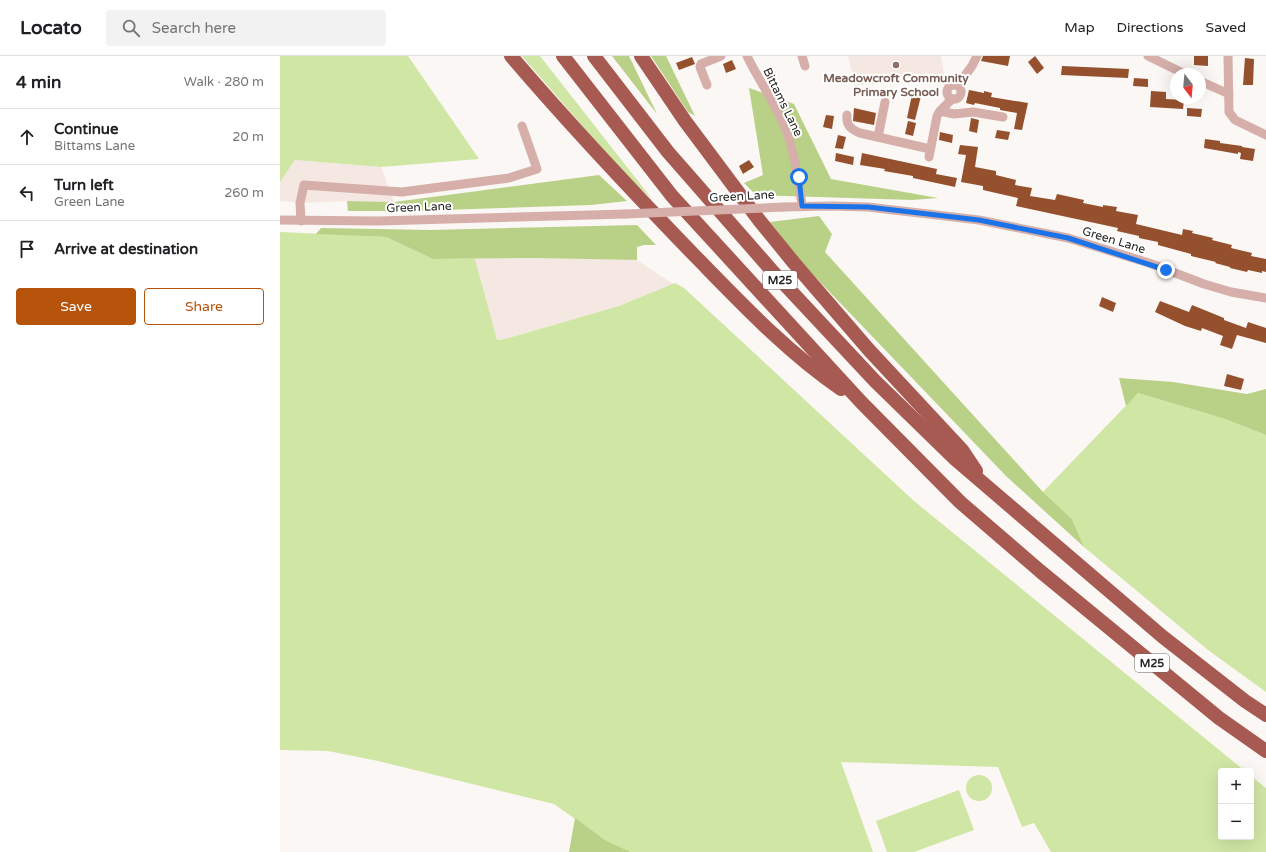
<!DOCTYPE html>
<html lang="en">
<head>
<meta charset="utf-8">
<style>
	:root { --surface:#fff; --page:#f2f2f2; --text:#202124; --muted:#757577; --line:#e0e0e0; --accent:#b45309 }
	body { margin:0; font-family:"Varela Round",sans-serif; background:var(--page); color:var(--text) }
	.controls { position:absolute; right:12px; bottom:12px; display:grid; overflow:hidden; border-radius:4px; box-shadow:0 4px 16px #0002 }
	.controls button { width:36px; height:36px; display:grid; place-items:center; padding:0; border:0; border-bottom:1px solid var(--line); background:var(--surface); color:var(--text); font:20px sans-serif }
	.compass { position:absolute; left:890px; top:12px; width:36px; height:36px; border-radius:50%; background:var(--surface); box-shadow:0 4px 16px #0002; rotate:164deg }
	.stop { position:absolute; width:12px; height:12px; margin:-9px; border:3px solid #1a73e8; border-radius:50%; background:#fff }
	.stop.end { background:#1a73e8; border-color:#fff; box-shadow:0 1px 4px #0008 }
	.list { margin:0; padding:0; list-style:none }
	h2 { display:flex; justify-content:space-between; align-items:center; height:52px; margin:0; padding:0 16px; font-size:17px }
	h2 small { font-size:13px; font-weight:400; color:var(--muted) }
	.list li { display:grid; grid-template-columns:26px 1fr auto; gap:12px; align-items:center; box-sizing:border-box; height:56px; padding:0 16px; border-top:1px solid var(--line) }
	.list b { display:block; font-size:15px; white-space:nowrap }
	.list p { margin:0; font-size:13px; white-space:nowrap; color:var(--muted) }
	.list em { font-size:13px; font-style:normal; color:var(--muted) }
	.actions { display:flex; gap:8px; padding:12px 16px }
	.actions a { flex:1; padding:9px 0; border:1px solid var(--accent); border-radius:4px; text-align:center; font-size:14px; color:var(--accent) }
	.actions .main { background:var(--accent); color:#fff }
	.icon { flex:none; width:22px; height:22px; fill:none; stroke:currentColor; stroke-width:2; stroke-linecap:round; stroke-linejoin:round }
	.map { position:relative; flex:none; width:986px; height:796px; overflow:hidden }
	header { display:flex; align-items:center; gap:24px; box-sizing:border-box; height:56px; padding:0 20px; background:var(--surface); border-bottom:1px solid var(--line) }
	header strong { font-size:19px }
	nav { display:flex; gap:22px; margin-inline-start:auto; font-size:14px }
	.search { width:280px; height:36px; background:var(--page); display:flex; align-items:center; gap:10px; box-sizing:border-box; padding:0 14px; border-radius:4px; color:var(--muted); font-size:15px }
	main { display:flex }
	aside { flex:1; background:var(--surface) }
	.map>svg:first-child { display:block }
</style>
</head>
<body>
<header>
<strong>Locato</strong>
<div class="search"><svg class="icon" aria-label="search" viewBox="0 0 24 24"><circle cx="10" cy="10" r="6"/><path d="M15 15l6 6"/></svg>Search here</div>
<nav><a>Map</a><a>Directions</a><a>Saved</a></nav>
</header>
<main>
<aside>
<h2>4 min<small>Walk · 280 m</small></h2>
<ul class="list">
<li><svg class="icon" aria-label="ahead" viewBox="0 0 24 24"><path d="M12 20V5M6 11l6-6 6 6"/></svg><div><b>Continue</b><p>Bittams Lane</p></div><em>20 m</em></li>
<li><svg class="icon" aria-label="left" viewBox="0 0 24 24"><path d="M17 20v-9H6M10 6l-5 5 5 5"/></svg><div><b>Turn left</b><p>Green Lane</p></div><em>260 m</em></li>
<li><svg class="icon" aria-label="arrive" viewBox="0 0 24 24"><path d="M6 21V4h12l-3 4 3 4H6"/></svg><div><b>Arrive at destination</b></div></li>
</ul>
<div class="actions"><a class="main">Save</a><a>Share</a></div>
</aside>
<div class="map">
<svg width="986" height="796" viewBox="0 0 986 796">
	<rect width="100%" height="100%" fill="#fbf7f4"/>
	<g fill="#f5e8e2">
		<path d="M568,0H661L664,18L575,30Z"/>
		<path d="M15,104L101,111L114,146L67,145L20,147L0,145V126Z"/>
		<path d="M253,202L357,204L393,228L339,250L225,283L216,284L195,203Z"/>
	</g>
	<g fill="#d0e6a5">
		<path d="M0,0H128L199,103L101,111L15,104L0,126Z"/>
		<path d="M242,0H260L372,143L344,118Z"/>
		<path d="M0,176L106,181L153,203H195L217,284L225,283L339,250L395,227L404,232L634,445L965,715H941V781H971V720L986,732V796H771L754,767L742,771L718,711L561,706L593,796H351L325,784L274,748L98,705L48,695L0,694Z"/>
		<path d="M858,337L945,363L986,379V636L928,594L804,491L792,463L763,436Z"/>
		<circle cx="699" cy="732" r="13"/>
		<path d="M679,734L694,774L634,796H607L596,765Z"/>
	</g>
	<g fill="#b9d186">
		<path d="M332,0H349L377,58Z"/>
		<path d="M371,0H386L415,60L408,56Z"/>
		<path d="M469,32L514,48L551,123L658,142L632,144L476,139L464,127L483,119Z"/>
		<path d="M319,119L347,145L311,149L134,155H68L67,145L114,146Z"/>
		<path d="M539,160L552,178L545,196L763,436L792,463L804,491L726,420L519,204L490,166Z"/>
		<path d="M357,169L376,189H364L357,191V204L253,202L153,203L106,181L36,178L41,172L150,174Z"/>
		<path d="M839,322L893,326L967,338L986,333V379L945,363L858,337L846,350Z"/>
		<path d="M295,762L325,784L351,796H289Z"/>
	</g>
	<g fill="#95512e">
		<path d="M703,0H730L728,10L701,5Z"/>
		<path d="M755,0L764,12L757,18L748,6Z"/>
		<path d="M914,0H928V10L914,9Z"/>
		<path d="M412,1L415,8L399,14L396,7Z"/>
		<path d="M965,2L974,3L973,29H963Z"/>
		<path d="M452,4L456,13L446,17L443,8Z"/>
		<path d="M782,10L849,13L848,22L781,19Z"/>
		<path d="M854,22L868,23V31L853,30Z"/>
		<path d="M633,34L642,36L635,64L627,62Z"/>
		<path d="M689,34L704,37V35L712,37L711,41L748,47L742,74L734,73L737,57L720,54V52L695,47L694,49L686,47Z"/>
		<path d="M871,35L886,36V43L904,44L903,53L870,51Z"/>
		<path d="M574,52L596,57L594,69L573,65Z"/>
		<path d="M907,52L922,53L921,61L907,60Z"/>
		<path d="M546,59L554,60L552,73L543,71Z"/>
		<path d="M691,62L699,64L697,77L689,75Z"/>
		<path d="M628,65L636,67L633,80L625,78Z"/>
		<path d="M717,74L730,76L728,84L715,82Z"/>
		<path d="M660,76L673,79L672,87L659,84Z"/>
		<path d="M558,79L566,81L563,93L555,92Z"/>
		<path d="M925,83L940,85V87L962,90V91L975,93L973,105L960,103L961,97L958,96V98L924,92Z"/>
		<path d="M680,89L698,91L695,111L716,115V119L736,124L735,129L752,132L750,140L775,144L777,138L804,144L803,147L823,151V149L837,151L836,155L858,159L856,168L902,179L903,173L913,175L912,177L933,182L932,184L952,189L951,192L972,197L971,200L986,203V216L982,215V217L968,214L967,216L950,212V211L935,207L936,206L911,200V198L878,189V186L859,182V180L837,175L838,172L736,150L738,142L703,134V130L681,126L686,99L678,98Z"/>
		<path d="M556,97L574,101L573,109L555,105Z"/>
		<path d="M582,97L657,113L656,118L677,122L675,131L633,122V120L604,115L605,113L580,109Z"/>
		<path d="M469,104L474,111L463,118L459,110Z"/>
		<path d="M822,241L836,247L833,256L819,250Z"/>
		<path d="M880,245L909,256L912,249L944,262V264L966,272L968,266L986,272V287L957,279L952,293L940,289L943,280L922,272L921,275L905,270L875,256Z"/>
		<path d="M947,318L964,323L961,334L944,330Z"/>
	</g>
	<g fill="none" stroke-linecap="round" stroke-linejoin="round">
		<g stroke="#d6afaa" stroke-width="9">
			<path d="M467,0C479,25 496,48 506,74C515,99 519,125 522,150"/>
			<path d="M522,0L525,10"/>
			<path d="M868,0L905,18"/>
			<path d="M948,0L949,56L955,64L986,79"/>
			<path d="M920,25L949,38"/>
			<circle cx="674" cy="36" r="7"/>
			<path d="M427,29L420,11L421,8L441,0"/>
			<path d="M678,29L692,10L697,0"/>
			<path d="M660,55L674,58L693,56L723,61"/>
			<path d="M567,59C566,69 570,73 580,77L650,93"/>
			<path d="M598,81L605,46"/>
			<path d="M649,101L657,60L660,55L672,43"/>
			<path d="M504,151L551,150L588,151L699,164L788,182L869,207L924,228L951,236L986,242"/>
			<path d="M0,164L98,165L346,158"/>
			<path d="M21,165L20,147L24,129L122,136L229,122L257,113L242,70"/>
		</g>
		<g stroke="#a75a51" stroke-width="14">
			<path d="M231,0C290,69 352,135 416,201C461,247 507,296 561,333"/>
			<path d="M283,0L392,140L581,346L680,446L760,515L939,662L986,695"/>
			<path d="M314,0L388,96L494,217L595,325L675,403L883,581L965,645L986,659"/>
			<path d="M361,0L405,65L479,164L514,207L589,294L682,394L696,415"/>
		</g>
		<path stroke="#d6afaa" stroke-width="9" d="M346,158L504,151"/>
	</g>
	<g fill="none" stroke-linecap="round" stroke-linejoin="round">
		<path stroke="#1a73e8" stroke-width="5" d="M519,121L522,150L588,151L699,164L788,182L886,214"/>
	</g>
	<circle fill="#8d6e63" stroke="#fff" stroke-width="1.5" cx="616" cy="9" r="4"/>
	<g text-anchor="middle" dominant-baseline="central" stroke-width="4" stroke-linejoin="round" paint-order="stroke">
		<g fill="#fff" stroke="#666665" stroke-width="1">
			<rect x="483" y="215" width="34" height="18" rx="3"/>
			<rect x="855" y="598" width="34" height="18" rx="3"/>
		</g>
		<g font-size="11" font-weight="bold" fill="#252423">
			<text x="500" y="224">M25</text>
			<text x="872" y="607">M25</text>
		</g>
		<g font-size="12" font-weight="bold" fill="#785e54" stroke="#fff">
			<text x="616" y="22">Meadowcroft Community<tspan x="616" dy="14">Primary School</tspan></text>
		</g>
		<g font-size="12" fill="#252423" stroke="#fff">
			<text transform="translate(503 46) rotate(64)">Bittams Lane</text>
			<text transform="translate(462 140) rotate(-3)">Green Lane</text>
			<text transform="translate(139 151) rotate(-2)">Green Lane</text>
			<text transform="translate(834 184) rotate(17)">Green Lane</text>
		</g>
	</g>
</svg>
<div class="controls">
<button>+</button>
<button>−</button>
</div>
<svg class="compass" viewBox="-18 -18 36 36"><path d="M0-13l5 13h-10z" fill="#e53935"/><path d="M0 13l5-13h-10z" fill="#757577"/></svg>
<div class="stop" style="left:519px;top:121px"></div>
<div class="stop end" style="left:886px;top:214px"></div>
</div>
</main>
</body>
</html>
